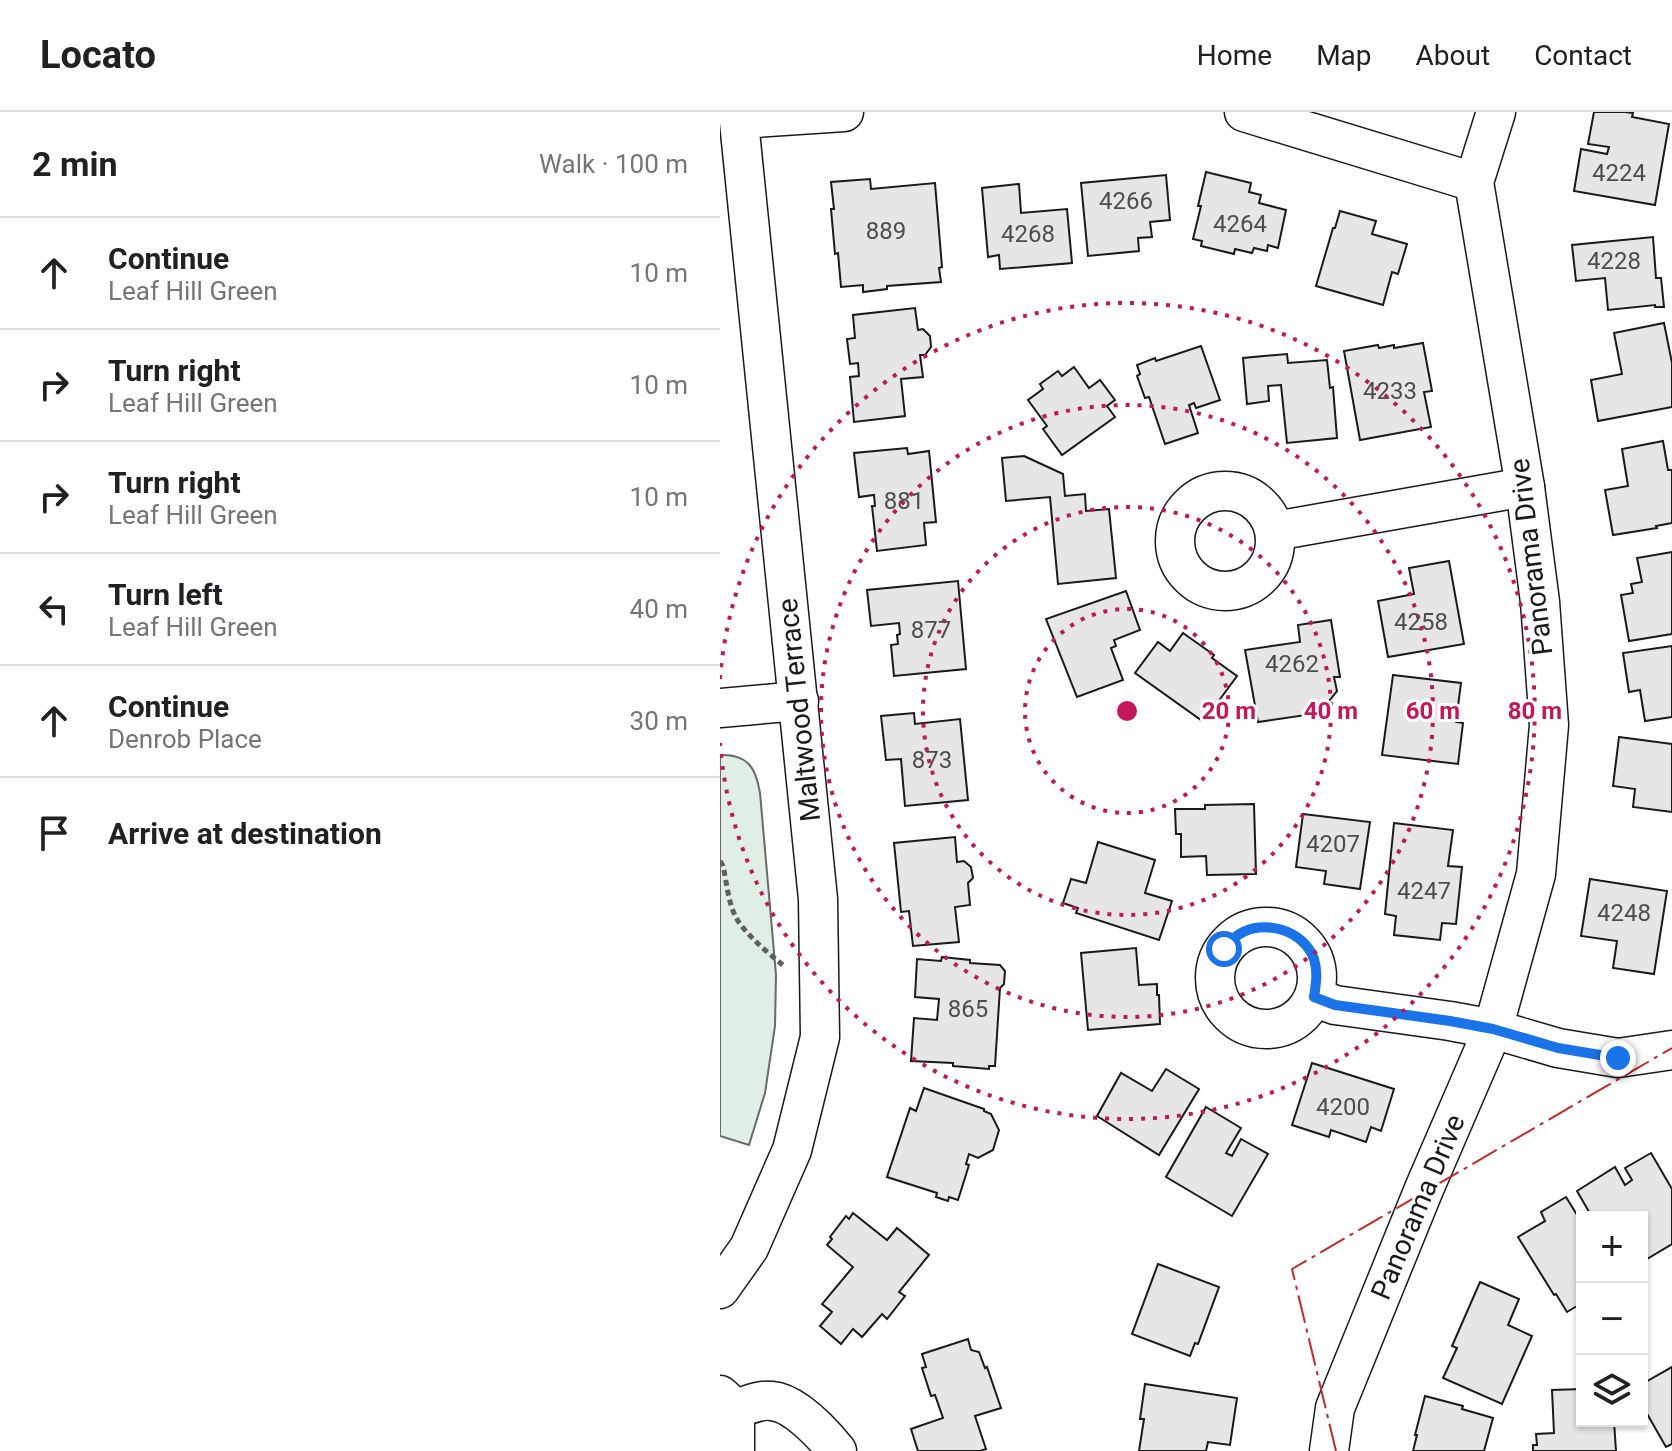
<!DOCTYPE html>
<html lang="en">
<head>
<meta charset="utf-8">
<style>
	:root { --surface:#fff; --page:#f6f6f6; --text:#202124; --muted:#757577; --line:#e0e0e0 }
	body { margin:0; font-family:Roboto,sans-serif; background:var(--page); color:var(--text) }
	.controls { position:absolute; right:24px; bottom:24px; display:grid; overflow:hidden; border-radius:0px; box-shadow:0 2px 6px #0004 }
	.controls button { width:72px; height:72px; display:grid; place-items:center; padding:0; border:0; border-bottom:2px solid var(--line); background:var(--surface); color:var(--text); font:40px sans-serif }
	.stop { position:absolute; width:24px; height:24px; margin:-18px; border:6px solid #1a73e8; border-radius:50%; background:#fff }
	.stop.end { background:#1a73e8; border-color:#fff; box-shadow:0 2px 8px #0008 }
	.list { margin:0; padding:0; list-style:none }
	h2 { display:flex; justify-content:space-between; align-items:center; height:104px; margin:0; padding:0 32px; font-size:34px }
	h2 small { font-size:26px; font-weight:400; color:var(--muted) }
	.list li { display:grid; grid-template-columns:52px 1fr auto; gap:24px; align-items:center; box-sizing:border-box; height:112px; padding:0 32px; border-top:2px solid var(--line) }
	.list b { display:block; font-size:30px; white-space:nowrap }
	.list p { margin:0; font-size:26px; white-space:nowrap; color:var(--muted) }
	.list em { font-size:26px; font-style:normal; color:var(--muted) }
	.icon { flex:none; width:44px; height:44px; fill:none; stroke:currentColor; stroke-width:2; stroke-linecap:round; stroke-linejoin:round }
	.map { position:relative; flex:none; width:952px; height:1339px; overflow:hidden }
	header { display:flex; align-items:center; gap:48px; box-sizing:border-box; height:112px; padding:0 40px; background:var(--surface); border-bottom:2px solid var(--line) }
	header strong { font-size:38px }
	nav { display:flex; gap:44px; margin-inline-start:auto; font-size:28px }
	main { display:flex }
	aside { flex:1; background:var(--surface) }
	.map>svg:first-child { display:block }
</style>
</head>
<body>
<header>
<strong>Locato</strong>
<nav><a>Home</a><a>Map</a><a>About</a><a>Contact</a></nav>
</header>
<main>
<aside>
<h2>2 min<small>Walk · 100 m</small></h2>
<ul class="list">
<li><svg class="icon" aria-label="ahead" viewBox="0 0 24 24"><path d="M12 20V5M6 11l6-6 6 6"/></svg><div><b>Continue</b><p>Leaf Hill Green</p></div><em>10 m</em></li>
<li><svg class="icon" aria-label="right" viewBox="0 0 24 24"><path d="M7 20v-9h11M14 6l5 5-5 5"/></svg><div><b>Turn right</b><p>Leaf Hill Green</p></div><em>10 m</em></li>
<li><svg class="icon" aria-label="right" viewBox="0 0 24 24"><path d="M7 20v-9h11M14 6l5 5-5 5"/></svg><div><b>Turn right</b><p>Leaf Hill Green</p></div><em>10 m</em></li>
<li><svg class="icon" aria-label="left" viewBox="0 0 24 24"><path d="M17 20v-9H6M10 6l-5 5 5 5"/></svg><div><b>Turn left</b><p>Leaf Hill Green</p></div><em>40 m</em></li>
<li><svg class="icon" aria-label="ahead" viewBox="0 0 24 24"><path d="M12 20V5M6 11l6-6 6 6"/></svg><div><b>Continue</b><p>Denrob Place</p></div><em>30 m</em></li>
<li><svg class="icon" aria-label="arrive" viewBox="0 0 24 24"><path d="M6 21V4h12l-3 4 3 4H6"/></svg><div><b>Arrive at destination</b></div></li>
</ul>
</aside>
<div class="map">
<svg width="952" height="1339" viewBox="0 0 952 1339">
	<rect width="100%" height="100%" fill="#fff"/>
	<path fill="#e0efe3" stroke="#6a6a6a" stroke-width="2" d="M0,643C28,642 36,656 40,681L56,863L55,914L45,981L29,1033L0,1024Z"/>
	<g fill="#e6e6e6" stroke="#1a1a1a" stroke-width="2">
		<path d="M874,0H905L913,1L912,5L949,12L935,93L854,79L861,37L887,42L889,35L868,32Z"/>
		<path d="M486,60L531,71L529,80L541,83L539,91L566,98L558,136L548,133L547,139L534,136L532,141L515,137L514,142L481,134L482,129L473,127L481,94H478Z"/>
		<path d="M446,63L450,108L430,110L432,125L418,126L419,139L368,144L361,71Z"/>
		<path d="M150,67L151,77L215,71L222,155L219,156L221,170L167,174V177L143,180V173L121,175L118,141L115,142L111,97H114L111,70Z"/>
		<path d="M299,72L301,101L347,97L352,151L280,157L279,143L268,145L262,76Z"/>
		<path d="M620,99L656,109L652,122L687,132L678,162L672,160L663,193L596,174L613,116H615Z"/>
		<path d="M933,125L936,166H941L944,195H935V193L888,198L885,166L856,169L852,133Z"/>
		<path d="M195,196L198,218L203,217L210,224L211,235L205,243H200L203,265L181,267L185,304L134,310L130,265L139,264L138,251L130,252L127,227L135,226L133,203Z"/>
		<path d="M944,211L952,251V295L878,309L871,268L902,262L894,221Z"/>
		<path d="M703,231L712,279L704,280L711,315L640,328L624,239L658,233L659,236L674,233V236Z"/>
		<path d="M481,234L500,288L476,296L474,291L469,293L478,321L445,332L429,285L425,286L417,264L420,262L417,253L435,246L436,249Z"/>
		<path d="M567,242L568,251L607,248L610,276L613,275L617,326L567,331L561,273L548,274L549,289L527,292L523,246Z"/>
		<path d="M354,255L369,276L380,268L395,288L387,294L395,305L342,343L323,317L327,314L308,288L323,277L320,272L338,259L342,264Z"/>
		<path d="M943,329L948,358H952V411L936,414L937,416L893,423L885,378L908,374L902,337Z"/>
		<path d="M187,336L188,342L209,339L216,410L204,411L206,433L157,439L152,394H155L154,383L139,385L134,341Z"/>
		<path d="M304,344L343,362L345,384L365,382L366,399L389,397L396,466L338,472L330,385L286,389L282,346Z"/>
		<path d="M952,440V522L909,529L901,483L913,481L911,472L922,470L917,446Z"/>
		<path d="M729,449L744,532L668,545L658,489L694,482L689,456Z"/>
		<path d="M238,469L246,557L174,564L171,533L178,532L177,523L180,522L179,511L151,514L147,478Z"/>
		<path d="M406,479L420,518L394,528L396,534L391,536L403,568L357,585L326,507Z"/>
		<path d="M611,508L620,565H614L617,579L609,589L599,590L600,601L538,610L525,538L580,530L578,513Z"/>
		<path d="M463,521L494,543L492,546L517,564L495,594L493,592L481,608L415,561L438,530L450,539Z"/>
		<path d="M952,534V605L925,609L920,578L909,580L903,541Z"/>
		<path d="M673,563L741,571L736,610L743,611L738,652L662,643Z"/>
		<path d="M194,601L195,612L240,607L248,688L185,694L181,647L166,648L161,604Z"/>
		<path d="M899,625L952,632V700L913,695L915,677L893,674Z"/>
		<path d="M534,692L536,762L487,763L486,744L461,745V722H456L455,697H485V693Z"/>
		<path d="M583,702L650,710L640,777L604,772L606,759L576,755Z"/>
		<path d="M674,711L733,718L728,754L742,755L736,812L722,811L720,828L674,823L676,804L665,802Z"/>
		<path d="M235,725L237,750L244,749L251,755L253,766L248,771L250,793L235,795L239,830L193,834L189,799L181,800L174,731Z"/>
		<path d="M378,730L435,748L425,781L452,789L439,828L356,801L358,796L343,791L351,767L366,771Z"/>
		<path d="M870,767L947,779L934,862L893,856L897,829L861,824Z"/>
		<path d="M416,836L419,873L437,872V883H439L440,912L368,918L361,841Z"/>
		<path d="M222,845L250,848V851L280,853L285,859L284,872L280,876L275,954H269V957L233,954V951L191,949L194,906L217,908L219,887L195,885L197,847L221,849Z"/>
		<path d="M592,951L674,977L661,1019L651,1015L646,1030L611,1018L609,1025L572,1013Z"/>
		<path d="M446,957L479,977L439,1043L377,1004L401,961L432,979Z"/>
		<path d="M204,976L264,997V999L271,1002L279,1018L273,1038L258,1046L249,1042L246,1052L249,1053L238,1088L229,1085L228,1089L216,1085L217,1081L167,1065L190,996L196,999Z"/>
		<path d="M486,995L521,1016L506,1041L512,1044L521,1027L548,1042L512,1104L446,1065Z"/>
		<path d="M931,1041L952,1077V1132L922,1150V1105H872L857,1079L895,1055L905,1073L912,1068L905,1056Z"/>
		<path d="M846,1085L862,1111V1166L857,1169L862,1177V1191L847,1200L836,1182L834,1183L798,1125L825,1109L821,1100Z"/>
		<path d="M133,1101L167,1128L177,1116L209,1143L179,1180L185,1184L167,1207L162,1202L142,1225L133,1217L121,1232L100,1214L112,1200L102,1192L133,1155L107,1133L112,1127L110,1125L126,1104L129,1107Z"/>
		<path d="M438,1152L499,1175L478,1232L475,1231L470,1244L412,1222Z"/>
		<path d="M760,1170L799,1187L788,1213L812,1224L782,1292L723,1266L737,1236L732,1234Z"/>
		<path d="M248,1227L251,1238L259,1240L265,1256L267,1255L281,1296L255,1304L266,1337L260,1339H198L191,1317L223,1306L215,1283L211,1284L202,1256L206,1255L202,1242Z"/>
		<path d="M952,1255V1332L946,1335L922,1293V1272Z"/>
		<path d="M425,1272L517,1286L510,1333L488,1330L486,1339H419L424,1307H420Z"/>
		<path d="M862,1277V1309H894L896,1339H813V1333H817L816,1322L834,1321L832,1278Z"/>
		<path d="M705,1284L743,1294L742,1297L773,1306L764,1339H693L697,1323H695Z"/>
	</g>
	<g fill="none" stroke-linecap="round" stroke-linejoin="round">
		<defs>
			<g id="minor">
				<path d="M524,0L754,70"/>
				<path d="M19,7L124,0"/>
				<circle cx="505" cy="429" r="50"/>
				<path d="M555,419L805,375"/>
				<path d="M0,596L79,589"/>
				<circle cx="546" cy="866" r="51"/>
				<path d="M594,885L615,893L730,909L773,917L838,936L898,946L952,938"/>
				<path d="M0,1177L29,1136L72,1038L100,925L98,787L18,0"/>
				<path d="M0,1283L15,1297V1339"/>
				<path d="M15,1297C26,1294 41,1287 52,1289C75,1291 103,1322 117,1339"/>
				<path d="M609,1339L615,1296L704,1077L773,917L816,762L829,613L820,490L805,375L754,70L776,0"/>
			</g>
		</defs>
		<use href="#minor" stroke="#1a1a1a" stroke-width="41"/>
		<path stroke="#5f5f5f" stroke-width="5" stroke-dasharray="6 4" stroke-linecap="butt" d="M0,749L3,754C7,771 8,793 18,809C30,826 48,841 64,854"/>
		<use href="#minor" stroke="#fff" stroke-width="38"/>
		<path stroke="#c62828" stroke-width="2" stroke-dasharray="28 6 4 6" stroke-linecap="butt" d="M616,1339L572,1157L952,936"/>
	</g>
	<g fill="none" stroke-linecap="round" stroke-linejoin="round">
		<path stroke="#1a73e8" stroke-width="10" d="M504,837C508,833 513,827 518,823C543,806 584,818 594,847C598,860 596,872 594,885L615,893L730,909L773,917L838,936L898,946"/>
	</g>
	<g fill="none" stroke="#c2185b" stroke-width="4" stroke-dasharray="4 8">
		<circle cx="407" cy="599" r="102"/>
		<circle cx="407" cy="599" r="204"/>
		<circle cx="407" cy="599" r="306"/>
		<path d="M0 567A408 408 0 1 1 0 631"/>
	</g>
	<g text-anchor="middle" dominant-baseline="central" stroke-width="6" stroke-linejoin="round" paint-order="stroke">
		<g font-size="24" fill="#4d4d4d">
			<text x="899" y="61">4224</text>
			<text x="406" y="89">4266</text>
			<text x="520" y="112">4264</text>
			<text x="166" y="119">889</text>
			<text x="308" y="122">4268</text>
			<text x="894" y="149">4228</text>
			<text x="670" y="279">4233</text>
			<text x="184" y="389">881</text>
			<text x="701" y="510">4258</text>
			<text x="211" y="518">877</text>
			<text x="572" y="552">4262</text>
			<text x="212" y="648">873</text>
			<text x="613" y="732">4207</text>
			<text x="704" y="779">4247</text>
			<text x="904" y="801">4248</text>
			<text x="248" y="897">865</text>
			<text x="623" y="995">4200</text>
		</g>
		<g font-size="28" fill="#1a1a1a" stroke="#fff">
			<text transform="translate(811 445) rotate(-97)">Panorama Drive</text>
			<text transform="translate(79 598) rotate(-96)">Maltwood Terrace</text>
			<text transform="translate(698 1095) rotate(-67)">Panorama Drive</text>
		</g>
	</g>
	<circle cx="407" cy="599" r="12" fill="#c2185b" stroke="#fff" stroke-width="4"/>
	<g font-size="24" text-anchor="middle" font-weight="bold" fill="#c2185b" stroke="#fff" stroke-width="6" stroke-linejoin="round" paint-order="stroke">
		<text x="509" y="607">20 m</text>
		<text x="611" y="607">40 m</text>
		<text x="713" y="607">60 m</text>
		<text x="815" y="607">80 m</text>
	</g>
</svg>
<div class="controls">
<button>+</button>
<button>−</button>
<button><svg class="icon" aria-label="layers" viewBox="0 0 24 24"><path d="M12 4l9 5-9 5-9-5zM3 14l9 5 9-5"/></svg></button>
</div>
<div class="stop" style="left:504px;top:837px"></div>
<div class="stop end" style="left:898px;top:946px"></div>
</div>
</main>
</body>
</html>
